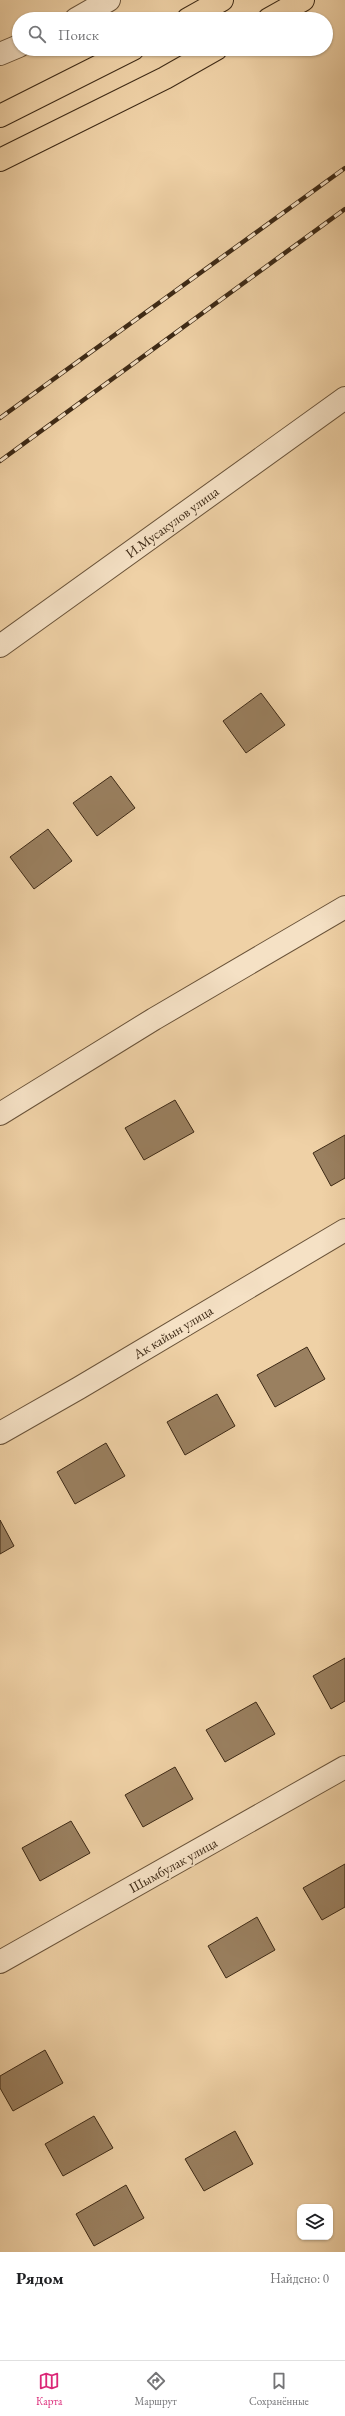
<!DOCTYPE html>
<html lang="ru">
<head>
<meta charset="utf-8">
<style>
	:root { --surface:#fff; --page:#f6f6f6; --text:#202124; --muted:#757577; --line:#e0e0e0; --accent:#db2777 }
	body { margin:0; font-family:"EB Garamond",serif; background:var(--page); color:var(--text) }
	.controls { position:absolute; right:12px; bottom:12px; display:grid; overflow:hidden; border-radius:8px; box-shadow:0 1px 3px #0004 }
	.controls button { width:36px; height:36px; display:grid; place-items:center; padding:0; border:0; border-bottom:1px solid var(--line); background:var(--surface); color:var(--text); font:20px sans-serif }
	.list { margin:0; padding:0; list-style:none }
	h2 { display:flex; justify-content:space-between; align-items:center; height:52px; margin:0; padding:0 16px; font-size:17px }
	h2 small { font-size:13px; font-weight:400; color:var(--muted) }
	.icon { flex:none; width:22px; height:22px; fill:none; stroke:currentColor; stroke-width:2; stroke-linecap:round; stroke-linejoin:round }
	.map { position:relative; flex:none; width:345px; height:2252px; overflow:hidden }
	.search { position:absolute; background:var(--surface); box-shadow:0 1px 3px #0004; left:12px; right:12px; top:12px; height:44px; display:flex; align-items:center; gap:10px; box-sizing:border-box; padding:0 14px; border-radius:22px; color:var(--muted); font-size:15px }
	.sheet { height:108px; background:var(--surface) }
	nav { display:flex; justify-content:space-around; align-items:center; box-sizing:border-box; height:56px; border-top:1px solid var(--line); background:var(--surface); font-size:11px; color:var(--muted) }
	nav a { display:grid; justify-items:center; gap:2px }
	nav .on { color:var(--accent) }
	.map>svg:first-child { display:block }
</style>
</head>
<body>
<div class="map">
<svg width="345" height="2252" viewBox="0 0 345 2252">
	<rect width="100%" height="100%" fill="#efd1a6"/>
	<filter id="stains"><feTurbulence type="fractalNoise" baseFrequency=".005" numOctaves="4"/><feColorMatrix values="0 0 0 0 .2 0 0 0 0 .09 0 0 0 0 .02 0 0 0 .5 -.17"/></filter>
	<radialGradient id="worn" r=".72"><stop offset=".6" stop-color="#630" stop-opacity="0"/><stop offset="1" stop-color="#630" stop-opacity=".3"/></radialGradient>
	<g fill="#9a8060" stroke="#3d2915">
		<path d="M261,693L285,725L246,753L223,721Z"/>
		<path d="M111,776L135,808L97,836L73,803Z"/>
		<path d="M48,829L72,861L34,889L10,857Z"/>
		<path d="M175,1100L194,1132L144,1160L125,1128Z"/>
		<path d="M345,1135V1178L331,1186L313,1153Z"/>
		<path d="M307,1347L325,1379L275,1407L257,1375Z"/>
		<path d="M217,1394L235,1426L185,1455L167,1422Z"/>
		<path d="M106,1443L125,1476L75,1504L57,1472Z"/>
		<path d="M0,1520L14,1546L0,1554Z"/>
		<path d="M345,1658V1701L331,1709L313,1676Z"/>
		<path d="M256,1702L275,1734L225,1762L206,1730Z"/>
		<path d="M175,1767L193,1799L143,1827L125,1795Z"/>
		<path d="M71,1821L90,1853L40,1881L22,1848Z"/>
		<path d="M345,1864V1907L322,1920L303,1888Z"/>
		<path d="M257,1917L275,1950L226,1978L208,1946Z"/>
		<path d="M45,2050L63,2083L13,2111L0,2088V2076Z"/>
		<path d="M94,2116L113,2148L63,2176L45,2144Z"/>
		<path d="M235,2131L253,2164L204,2191L185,2159Z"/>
		<path d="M126,2185L144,2218L94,2246L76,2214Z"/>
	</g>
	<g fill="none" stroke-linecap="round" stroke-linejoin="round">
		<defs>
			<g id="minor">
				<path d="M76,19L109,0"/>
				<path d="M0,54L19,46"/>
				<path d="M0,646L345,398"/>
				<path d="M0,1114L154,1019L345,907"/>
				<path d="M0,1433L79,1388L345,1230"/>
				<path d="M0,1962L345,1767"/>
			</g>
			<g id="trunk">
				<path d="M188,19L222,0"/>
				<path d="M269,19L303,0"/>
				<path d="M0,116L133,49"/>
				<path d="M0,160L165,78L216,49"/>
			</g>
		</defs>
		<use href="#minor" stroke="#6a5339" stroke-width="24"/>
		<use href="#trunk" stroke="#3d2915" stroke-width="24"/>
		<use href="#minor" stroke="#f5e1c5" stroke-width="22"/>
		<use href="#trunk" stroke="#efd1a6" stroke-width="22"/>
		<defs>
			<g id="rail">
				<path d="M0,418L345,168"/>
				<path d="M0,461L345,209"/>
			</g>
		</defs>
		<use href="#rail" stroke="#3d2915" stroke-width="4.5"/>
		<use href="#rail" stroke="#f5e1c5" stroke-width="3" stroke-dasharray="9" stroke-linecap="butt"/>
	</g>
	<g text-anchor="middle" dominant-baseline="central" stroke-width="4" stroke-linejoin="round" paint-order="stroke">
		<g font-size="14" fill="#3d2915" stroke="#f5e1c5">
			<text transform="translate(172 522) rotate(-36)">И.Мусакулов улица</text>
			<text transform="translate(173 1332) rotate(-31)">Ак кайын улица</text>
			<text transform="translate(173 1865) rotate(-29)">Шымбулак улица</text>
		</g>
	</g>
	<rect width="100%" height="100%" filter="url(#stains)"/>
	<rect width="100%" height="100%" fill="url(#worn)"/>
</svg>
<div class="controls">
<button><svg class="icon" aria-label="layers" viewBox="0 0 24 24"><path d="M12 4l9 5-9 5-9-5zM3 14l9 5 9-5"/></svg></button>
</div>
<div class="search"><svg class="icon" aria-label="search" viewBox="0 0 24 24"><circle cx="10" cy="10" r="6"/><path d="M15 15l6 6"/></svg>Поиск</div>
</div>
<section class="sheet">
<h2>Рядом<small>Найдено: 0</small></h2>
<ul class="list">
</ul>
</section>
<nav>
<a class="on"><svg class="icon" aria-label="map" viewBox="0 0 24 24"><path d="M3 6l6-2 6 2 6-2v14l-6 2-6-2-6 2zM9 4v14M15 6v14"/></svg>Карта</a>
<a><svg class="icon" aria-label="directions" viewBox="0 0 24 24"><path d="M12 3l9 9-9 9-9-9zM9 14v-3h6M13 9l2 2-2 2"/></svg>Маршрут</a>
<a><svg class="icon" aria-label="saved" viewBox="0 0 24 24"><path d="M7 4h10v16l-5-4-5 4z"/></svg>Сохранённые</a>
</nav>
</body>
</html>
